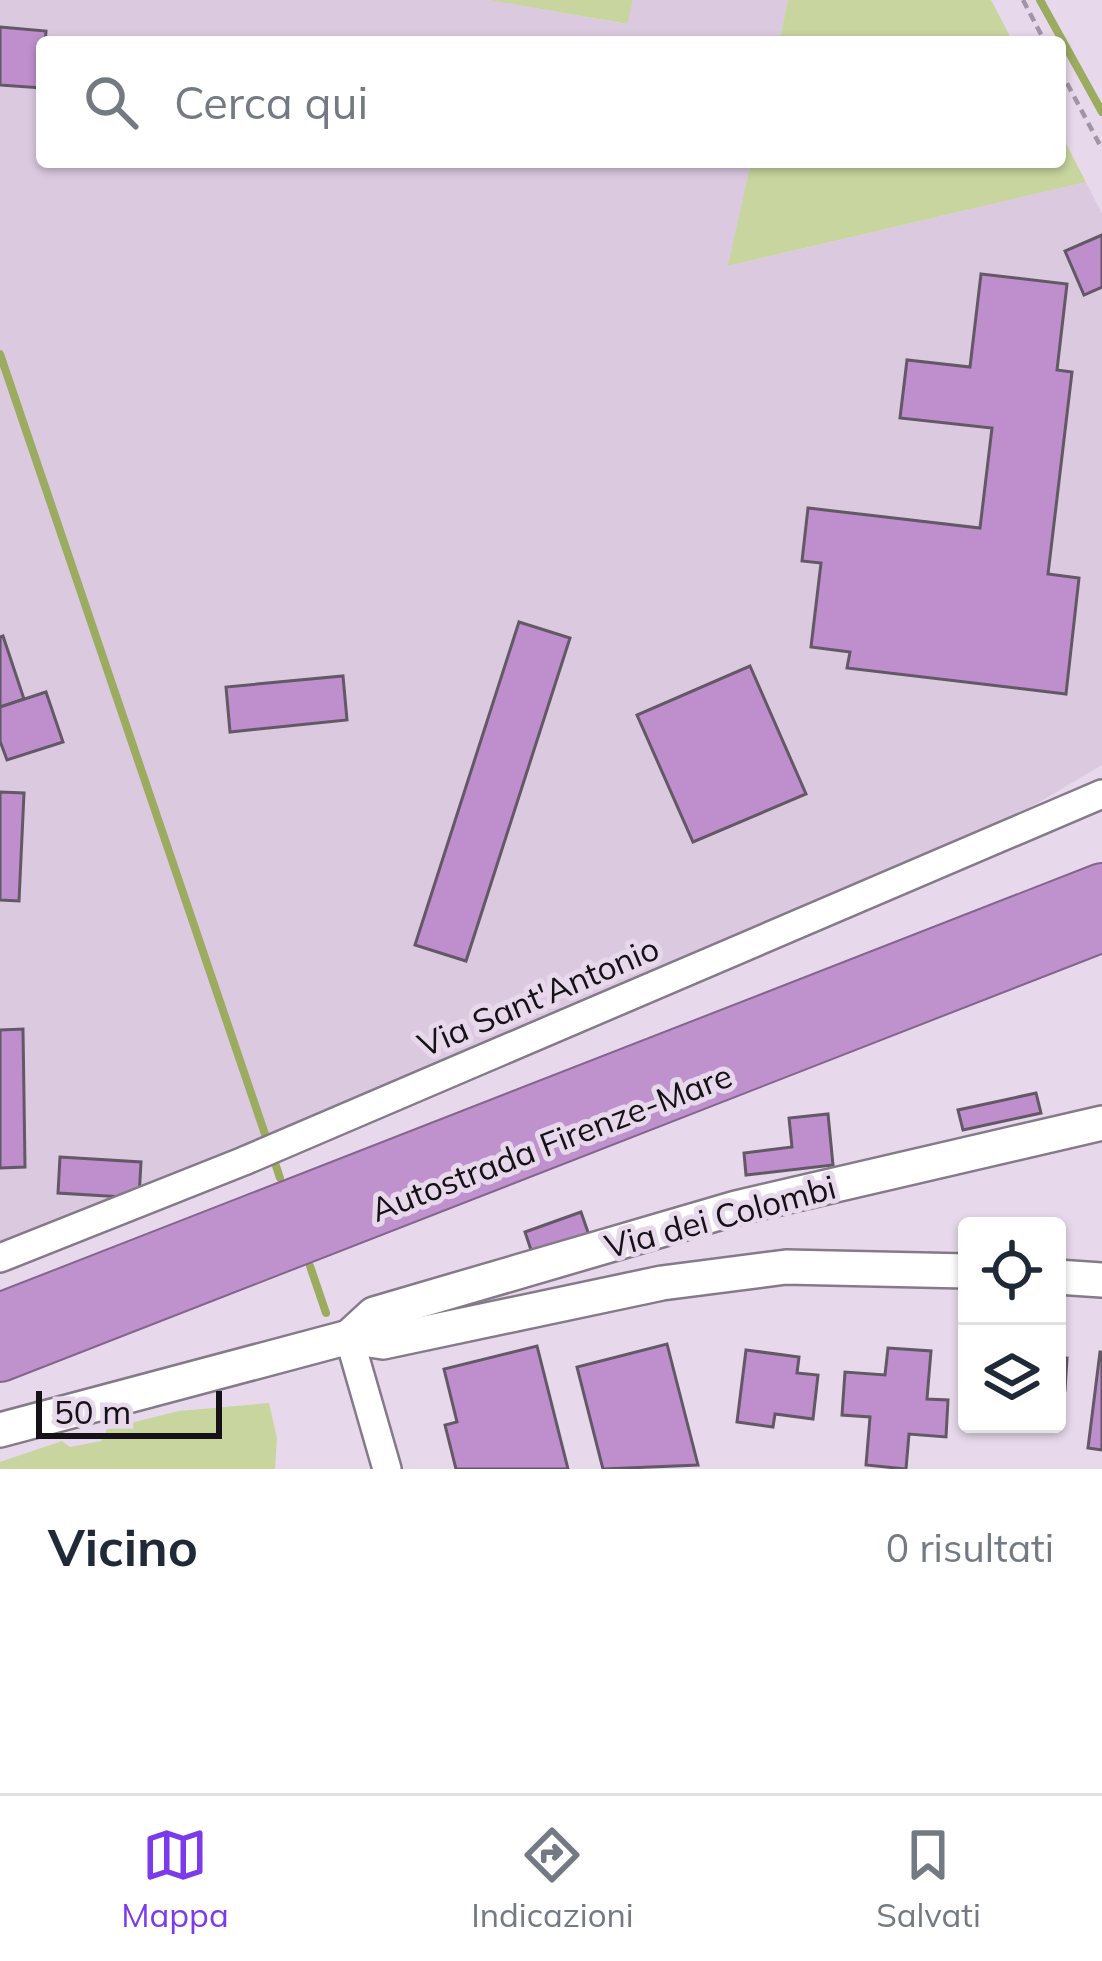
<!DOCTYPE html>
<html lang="it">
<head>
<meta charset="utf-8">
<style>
	:root { --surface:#fff; --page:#f2f2f3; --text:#1f2937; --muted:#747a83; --line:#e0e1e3; --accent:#7c3aed }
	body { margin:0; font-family:Mulish,sans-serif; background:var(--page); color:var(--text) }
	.controls { position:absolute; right:36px; bottom:36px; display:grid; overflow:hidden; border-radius:12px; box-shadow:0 3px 9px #0004 }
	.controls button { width:108px; height:108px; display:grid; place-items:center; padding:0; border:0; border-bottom:3px solid var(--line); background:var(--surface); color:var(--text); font:60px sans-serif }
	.scale { position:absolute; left:36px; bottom:30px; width:186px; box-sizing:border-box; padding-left:12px; border:6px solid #161117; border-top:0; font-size:33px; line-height:42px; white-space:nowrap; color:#161117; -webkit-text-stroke:9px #e7d9eb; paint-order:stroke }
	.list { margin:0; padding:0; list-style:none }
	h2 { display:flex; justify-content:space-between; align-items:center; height:156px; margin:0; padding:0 48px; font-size:51px }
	h2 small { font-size:39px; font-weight:400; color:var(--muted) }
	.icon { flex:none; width:66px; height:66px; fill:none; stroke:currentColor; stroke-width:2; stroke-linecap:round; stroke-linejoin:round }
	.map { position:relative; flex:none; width:1102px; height:1469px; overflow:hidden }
	.search { position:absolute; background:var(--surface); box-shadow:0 3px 9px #0004; left:36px; right:36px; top:36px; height:132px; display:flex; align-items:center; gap:30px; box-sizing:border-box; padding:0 42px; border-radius:12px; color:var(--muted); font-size:45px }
	.sheet { height:324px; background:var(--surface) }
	nav { display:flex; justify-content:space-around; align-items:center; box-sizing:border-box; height:168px; border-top:3px solid var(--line); background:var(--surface); font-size:33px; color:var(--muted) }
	nav a { display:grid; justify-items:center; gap:6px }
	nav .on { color:var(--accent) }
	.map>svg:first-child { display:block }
</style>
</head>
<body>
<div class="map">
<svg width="1102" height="1469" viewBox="0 0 1102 1469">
	<rect width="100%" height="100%" fill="#e7d9eb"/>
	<path fill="#dbc9e0" d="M0,0H489L626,24L633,0H788L779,42H42V162H751L729,266L1086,182L1102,214V765L999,826L0,1254Z"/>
	<g fill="#c8d59f">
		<path d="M489,0H633L627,24Z"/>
		<path d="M788,0H991L1013,42H779Z"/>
		<path d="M1060,132L1086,182L728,266L751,162H1060Z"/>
		<path d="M269,1403L277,1438L275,1469H0V1462L62,1441L70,1447L101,1441L107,1429L179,1411Z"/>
	</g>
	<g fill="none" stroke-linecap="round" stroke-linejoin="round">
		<g stroke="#9bab5f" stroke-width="8">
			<path d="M1040,0L1102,112"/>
			<path d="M0,354L268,1143"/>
			<path d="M273,1157L280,1178"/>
			<path d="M310,1266L326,1313"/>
		</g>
	</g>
	<g fill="#be8fcc" stroke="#635866" stroke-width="3">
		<path d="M0,27L46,31L42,88L0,85Z"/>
		<path d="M1102,235V287L1084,295L1065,251Z"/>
		<path d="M981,274L1067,284L1057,370L1072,372L1048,574L1079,578L1066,694L847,668L850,652L811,647L821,563L802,561L808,508L980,528L992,428L900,418L907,360L970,367Z"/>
		<path d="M519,622L570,638L466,961L415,945Z"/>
		<path d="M3,636L24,699L0,707V637Z"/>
		<path d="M750,666L806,794L693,842L637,715Z"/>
		<path d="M343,676L347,720L230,732L226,687Z"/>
		<path d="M46,692L63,742L7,760L0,741V707Z"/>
		<path d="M0,792L24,793L19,901L0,900Z"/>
		<path d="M23,1029L25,1167L0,1168V1030Z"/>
		<path d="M1036,1093L1041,1113L963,1130L958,1110Z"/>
		<path d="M828,1114L833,1165L746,1175L744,1153L792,1147L789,1118Z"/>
		<path d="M60,1157L141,1162L139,1198L58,1193Z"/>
		<path d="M581,1212L589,1235L533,1256L525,1232Z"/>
		<path d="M667,1344L698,1465L603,1469L577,1367Z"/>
		<path d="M537,1346L568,1469H456L445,1425L457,1422L444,1369Z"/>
		<path d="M888,1348L931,1351L927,1399L948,1400L946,1437L909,1434L906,1469L866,1465L870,1417L842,1415L845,1372L885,1375Z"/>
		<path d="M746,1350L799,1357L797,1373L818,1375L813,1419L775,1414L773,1427L737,1422Z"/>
		<path d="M1100,1352H1102V1450L1088,1448Z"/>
		<path d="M1057,1357L1067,1358L1065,1390H1057Z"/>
	</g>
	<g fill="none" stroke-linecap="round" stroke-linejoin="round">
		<defs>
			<g id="minor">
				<path d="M0,1258L244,1161L1102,794"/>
				<path d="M349,1337L387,1469"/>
			</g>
			<g id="tertiary">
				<path d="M1057,1277L1102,1280"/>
				<path d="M349,1337L374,1314L736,1208L1102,1123"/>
				<path d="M0,1430L349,1337L383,1342L662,1283L786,1267L967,1271"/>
			</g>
			<g id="motorway">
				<path d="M0,1318L1102,888"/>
				<path d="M0,1357L1102,927"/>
			</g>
		</defs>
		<use href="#minor" stroke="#857a89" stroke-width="32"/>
		<use href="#tertiary" stroke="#857a89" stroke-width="38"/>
		<use href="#motorway" stroke="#84658d" stroke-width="52"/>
		<g stroke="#a095a3" stroke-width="4.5" stroke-dasharray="9 6" stroke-linecap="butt">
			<path d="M1023,0L1045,42"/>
			<path d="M1060,70L1102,149"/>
		</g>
		<use href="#minor" stroke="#fff" stroke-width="27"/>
		<use href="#tertiary" stroke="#fff" stroke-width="33"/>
		<use href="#motorway" stroke="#bf92cd" stroke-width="48"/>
	</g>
	<g text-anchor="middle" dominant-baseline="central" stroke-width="10" stroke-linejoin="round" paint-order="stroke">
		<g font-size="33" fill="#161117" stroke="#e7d9eb">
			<text transform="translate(538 996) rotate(-23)">Via Sant'Antonio</text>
			<text transform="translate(551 1142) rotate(-21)">Autostrada Firenze-Mare</text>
			<text transform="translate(720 1216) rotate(-15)">Via dei Colombi</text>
		</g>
	</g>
</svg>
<div class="controls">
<button><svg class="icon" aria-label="locate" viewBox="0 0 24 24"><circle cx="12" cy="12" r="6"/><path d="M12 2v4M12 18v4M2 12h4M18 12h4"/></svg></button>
<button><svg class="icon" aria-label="layers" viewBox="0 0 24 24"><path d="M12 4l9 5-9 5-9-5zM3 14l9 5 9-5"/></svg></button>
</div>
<div class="scale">50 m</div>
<div class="search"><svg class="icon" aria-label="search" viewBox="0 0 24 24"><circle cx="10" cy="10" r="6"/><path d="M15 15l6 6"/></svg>Cerca qui</div>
</div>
<section class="sheet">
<h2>Vicino<small>0 risultati</small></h2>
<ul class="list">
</ul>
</section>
<nav>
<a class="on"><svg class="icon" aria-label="map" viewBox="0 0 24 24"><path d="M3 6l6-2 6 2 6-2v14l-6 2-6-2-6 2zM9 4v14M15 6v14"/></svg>Mappa</a>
<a><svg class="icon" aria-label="directions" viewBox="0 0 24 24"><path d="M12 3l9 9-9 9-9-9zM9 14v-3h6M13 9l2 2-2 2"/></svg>Indicazioni</a>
<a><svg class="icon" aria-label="saved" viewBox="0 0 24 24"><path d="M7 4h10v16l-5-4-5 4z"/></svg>Salvati</a>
</nav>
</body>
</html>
